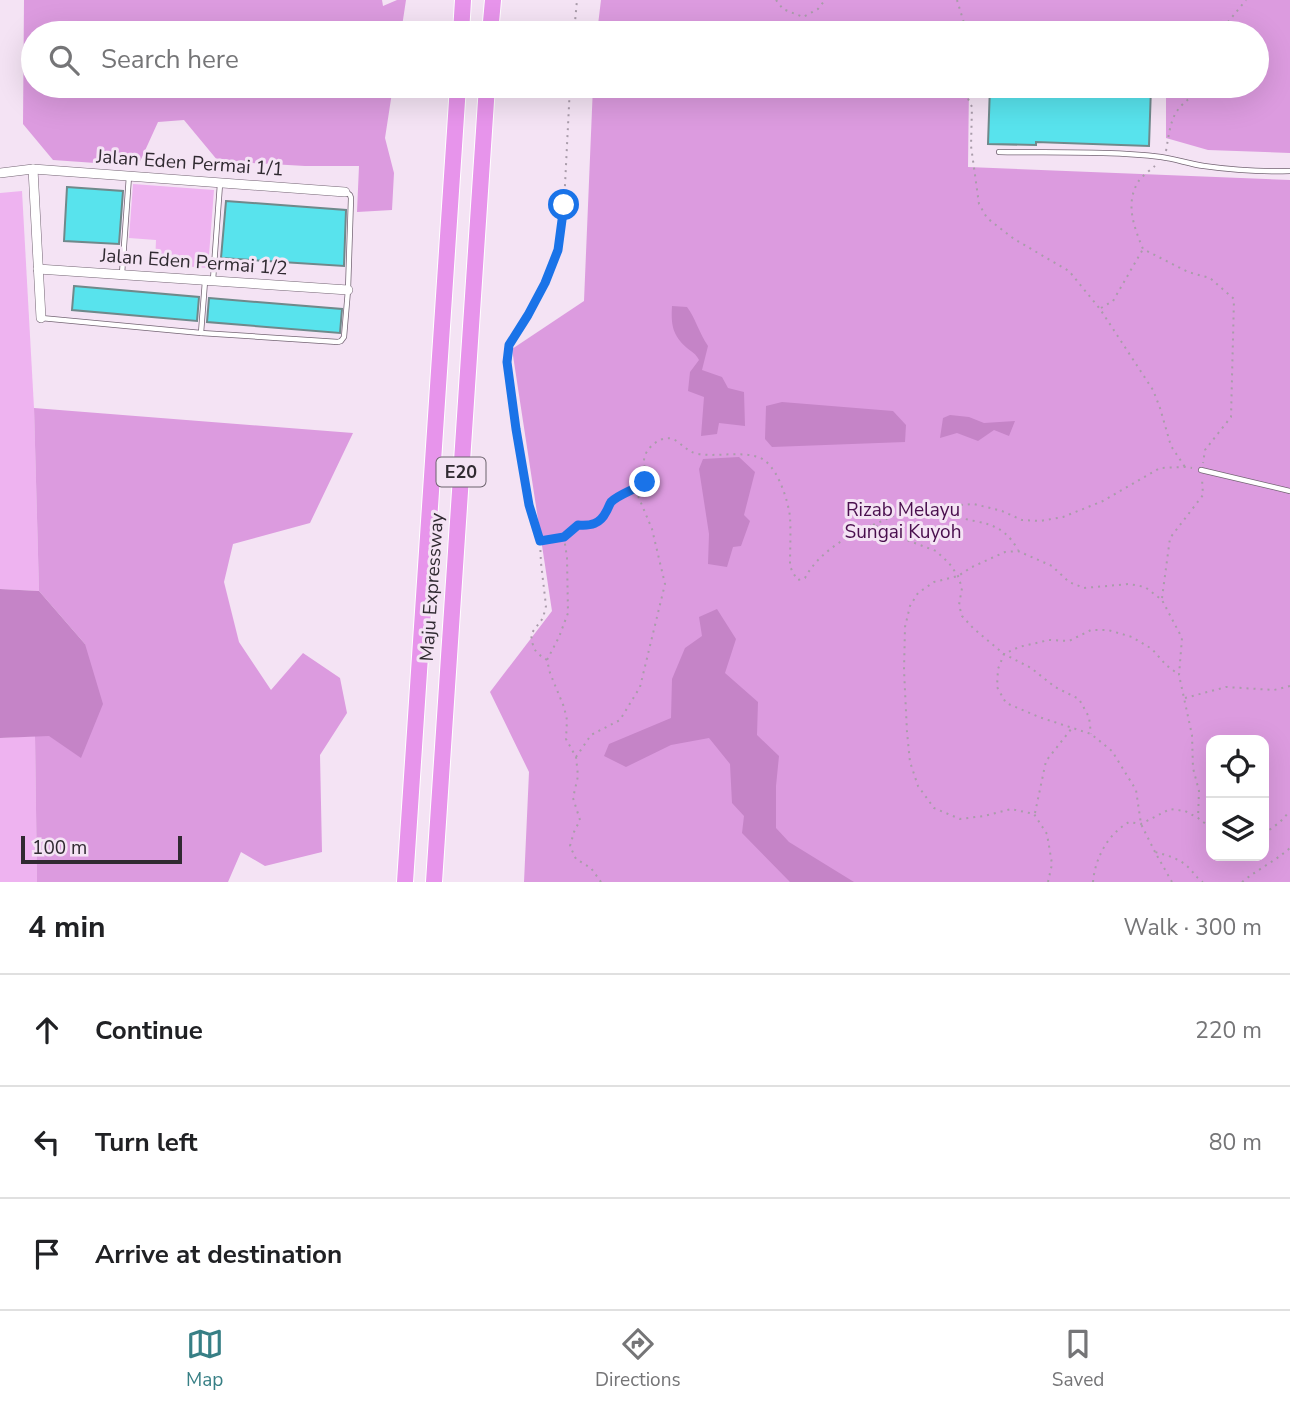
<!DOCTYPE html>
<html lang="en">
<head>
<meta charset="utf-8">
<style>
	:root { --surface:#fff; --page:#f6f6f6; --text:#202124; --muted:#757577; --line:#e0e0e0; --accent:#377f85 }
	body { margin:0; font-family:"Nunito Sans",sans-serif; background:var(--page); color:var(--text) }
	.controls { position:absolute; right:21px; bottom:21px; display:grid; overflow:hidden; border-radius:14px; box-shadow:0 7px 28px #0002 }
	.controls button { width:63px; height:63px; display:grid; place-items:center; padding:0; border:0; border-bottom:2px solid var(--line); background:var(--surface); color:var(--text); font:35px sans-serif }
	.scale { position:absolute; left:21px; bottom:18px; width:161px; box-sizing:border-box; padding-left:7px; border:4px solid #302a31; border-top:0; font-size:19px; line-height:24px; white-space:nowrap; color:#302a31; -webkit-text-stroke:5px #f4e3f4; paint-order:stroke }
	.stop { position:absolute; width:21px; height:21px; margin:-16px; border:5px solid #1a73e8; border-radius:50%; background:#fff }
	.stop.end { background:#1a73e8; border-color:#fff; box-shadow:0 2px 7px #0008 }
	.list { margin:0; padding:0; list-style:none }
	h2 { display:flex; justify-content:space-between; align-items:center; height:91px; margin:0; padding:0 28px; font-size:30px }
	h2 small { font-size:23px; font-weight:400; color:var(--muted) }
	.list li { display:grid; grid-template-columns:46px 1fr auto; gap:21px; align-items:center; box-sizing:border-box; height:112px; padding:0 28px; border-top:2px solid var(--line) }
	.list b { display:block; font-size:26px; white-space:nowrap }
	.list em { font-size:23px; font-style:normal; color:var(--muted) }
	.icon { flex:none; width:38px; height:38px; fill:none; stroke:currentColor; stroke-width:2; stroke-linecap:round; stroke-linejoin:round }
	.map { position:relative; flex:none; width:1290px; height:882px; overflow:hidden }
	.search { position:absolute; background:var(--surface); box-shadow:0 7px 28px #0002; left:21px; right:21px; top:21px; height:77px; display:flex; align-items:center; gap:18px; box-sizing:border-box; padding:0 24px; border-radius:38px; color:var(--muted); font-size:26px }
	.sheet { height:427px; background:var(--surface) }
	nav { display:flex; justify-content:space-around; align-items:center; box-sizing:border-box; height:98px; border-top:2px solid var(--line); background:var(--surface); font-size:19px; color:var(--muted) }
	nav a { display:grid; justify-items:center; gap:4px }
	nav .on { color:var(--accent) }
	.map>svg:first-child { display:block }
</style>
</head>
<body>
<div class="map">
<svg width="1290" height="882" viewBox="0 0 1290 882">
	<rect width="100%" height="100%" fill="#f4e3f4"/>
	<g fill="#eeb3f0">
		<path d="M133,184L214,190L208,268L155,264L156,240L129,238Z"/>
		<path d="M22,191L34,408L39,591L0,589V193Z"/>
		<path d="M35,736L37,882H0V738Z"/>
	</g>
	<g fill="#dc9bdf" fill-rule="evenodd">
		<path d="M24,0H382L383,6L397,0H406L401,33H33V86H393L385,138L394,173L392,210L357,212L359,166H305L218,161L184,120L158,122L138,166L53,160L23,124Z"/>
		<path d="M601,0H1290V153L1208,150L1166,138V86H1257V33H597Z"/>
		<path d="M593,86H969L968,167L1290,180V882H524L529,772L490,692L552,611L512,349L584,301ZM1211,740H1264V856H1211Z"/>
		<path d="M34,408L353,433L310,523L233,544L224,582L239,642L271,690L303,653L340,678L347,713L320,755L322,852L265,866L241,852L228,882H37L35,736H49L85,644L39,591Z"/>
	</g>
	<g fill="#c584c7">
		<path d="M672,306L687,307C696,319 699,333 708,346L702,370L722,377L728,388L744,392L745,426L719,423L717,434L701,436L704,397L688,391L690,372L699,360C696,354 692,352 687,348C672,335 671,324 672,306Z"/>
		<path d="M782,402L893,411L906,425L905,442L772,447L765,439L766,406Z"/>
		<path d="M950,415L969,417L984,423L1015,421L1009,436L994,430L978,441L957,433L940,438L943,418Z"/>
		<path d="M739,457L755,472L744,515L750,521L741,546L733,547L727,567L708,564L709,534L699,469L703,459Z"/>
		<path d="M0,589L39,591L85,644L103,704L81,758L49,736L0,738Z"/>
		<path d="M717,609L736,639L725,673L758,702L757,735L779,756L776,786V828L789,842L854,882H790L742,833L744,816L732,803L730,764L709,738L671,745L626,767L604,756L609,744L671,718L672,679L685,648L702,636L699,617Z"/>
	</g>
	<g fill="#58e3ed" stroke="#6f898b" stroke-width="2">
		<path d="M990,86L1151,87L1149,146L1036,142V145L988,144Z"/>
		<path d="M67,187L123,191L119,244L64,241Z"/>
		<path d="M226,201L346,210L344,266L221,258Z"/>
		<path d="M74,286L199,297L197,321L72,310Z"/>
		<path d="M209,298L342,309L340,333L207,322Z"/>
	</g>
	<g fill="none" stroke-linecap="round" stroke-linejoin="round">
		<defs>
			<g id="service">
				<path d="M999,152C1052,153 1110,151 1161,157C1176,159 1189,164 1204,166C1232,170 1261,172 1290,171"/>
				<path d="M122,274L129,176"/>
				<path d="M213,280L220,184"/>
				<path d="M41,318L201,333L338,342L341,341L344,337L348,290L351,198L350,195L346,192"/>
				<path d="M201,333L205,281"/>
				<path d="M1201,470L1290,491"/>
			</g>
			<g id="minor">
				<path d="M33,169L41,318"/>
				<path d="M0,173L33,169L345,192"/>
				<path d="M38,269L348,290"/>
			</g>
			<g id="motorway">
				<path d="M461,33L463,0"/>
				<path d="M490,33L493,0"/>
				<path d="M405,882L458,86"/>
				<path d="M434,882L487,86"/>
			</g>
		</defs>
		<use href="#service" stroke="#746574" stroke-width="6"/>
		<use href="#minor" stroke="#746574" stroke-width="10"/>
		<use href="#motorway" stroke="#fff" stroke-width="18"/>
		<g stroke="#a99caa" stroke-width="2" stroke-dasharray="2 5" stroke-linecap="butt">
			<path d="M776,0L783,9L803,17L818,9L825,0"/>
			<path d="M957,0L967,33"/>
			<path d="M574,33L577,0"/>
			<path d="M1219,33L1246,0"/>
			<path d="M962,86L972,107L971,146L979,204L987,218L1014,239L1069,271L1100,309L1153,390L1160,408L1171,446L1185,467"/>
			<path d="M1166,151C1172,115 1172,110 1202,89L1203,86"/>
			<path d="M1155,166C1150,170 1142,176 1138,182C1125,204 1134,227 1143,249L1188,272L1210,278L1234,299L1231,417L1205,450L1203,463"/>
			<path d="M1101,308L1113,301L1143,249"/>
			<path d="M933,507C940,510 947,514 954,516C983,525 1001,520 1018,550"/>
			<path d="M873,525L893,516L921,508L974,504L1002,511L1022,520L1040,521L1063,517L1103,501L1160,468L1185,467L1192,468"/>
			<path d="M540,541L529,505L516,429L507,362L509,345L528,315L545,283L558,250L564,205L570,86"/>
			<path d="M1162,598L1170,538L1203,495L1202,479"/>
			<path d="M547,660C534,652 533,649 531,634L543,618L546,606L541,563L540,541L562,538"/>
			<path d="M1185,698L1226,687L1274,690L1290,686"/>
			<path d="M576,757L591,735L620,720L640,687L665,584L652,529L636,491"/>
			<path d="M1035,813L1046,761L1072,728"/>
			<path d="M1264,834L1280,822L1290,811"/>
			<path d="M1155,852L1141,824L1136,790L1112,751L1091,734L1039,717L1006,703L997,687L998,669L1004,654L1019,647L1049,640L1069,641L1091,630H1108L1132,637L1152,649L1166,665L1178,674"/>
			<path d="M601,882L591,868L576,859L570,846L574,832L580,820L573,798L578,776L576,757L566,739L567,720L564,707L550,673L547,660L559,637L568,613L567,558L564,537L578,525C609,527 598,512 614,501C624,494 635,490 645,483C645,479 646,475 646,472C646,468 643,465 644,461C644,448 663,433 675,440C683,445 688,452 698,454C718,457 738,451 758,457C776,462 788,499 790,517C791,533 790,550 790,566L793,573L798,580L805,578C818,553 847,536 872,525L885,529L896,536L936,551L949,563L958,576L962,588L959,605L962,616L973,628L1004,654L1031,668L1055,687L1079,699L1089,717L1091,734"/>
			<path d="M1048,882L1052,864L1047,834L1034,814L1011,809L984,816L960,819L934,808L918,786L910,762L907,732L904,670L905,627L910,606L918,593L934,582L958,576L972,567L1005,552L1018,551L1052,566L1069,582L1084,588L1129,584L1145,587L1162,600L1182,638L1179,675L1192,735L1193,768L1199,791L1198,818"/>
			<path d="M1093,882C1095,858 1108,834 1129,822L1141,824L1170,809L1185,811L1198,818L1211,828"/>
			<path d="M1172,882L1155,852C1166,855 1178,858 1187,866C1193,871 1196,878 1203,882"/>
			<path d="M1242,882C1258,869 1274,862 1290,848"/>
		</g>
		<use href="#service" stroke="#fff" stroke-width="4.5"/>
		<use href="#minor" stroke="#fff" stroke-width="9"/>
		<use href="#motorway" stroke="#e794eb" stroke-width="16"/>
	</g>
	<g fill="none" stroke-linecap="round" stroke-linejoin="round">
		<path stroke="#1a73e8" stroke-width="9" d="M564,205L558,250L545,283L528,315L509,345L507,362L516,429L529,505L540,541L564,537L578,525C591,526 600,524 606,512C608,509 609,505 611,502C619,494 635,490 645,482"/>
	</g>
	<g text-anchor="middle" dominant-baseline="central" stroke-width="6" stroke-linejoin="round" paint-order="stroke">
		<rect fill="#f4e3f4" stroke="#6b626c" stroke-width="2" x="436.5" y="457.5" width="49" height="29" rx="5"/>
		<g font-size="18" font-weight="bold" fill="#302a31">
			<text x="461" y="472">E20</text>
		</g>
		<g font-size="19" fill="#302a31" stroke="#f4e3f4">
			<text transform="translate(190 163) rotate(4)">Jalan Eden Permai 1/1</text>
			<text transform="translate(194 262) rotate(4)">Jalan Eden Permai 1/2</text>
			<text transform="translate(432 587) rotate(-86)">Maju Expressway</text>
		</g>
		<g font-size="19" fill="#490e4d" stroke="#f4e3f4">
			<text x="903" y="510">Rizab Melayu<tspan x="903" dy="22">Sungai Kuyoh</tspan></text>
		</g>
	</g>
</svg>
<div class="controls">
<button><svg class="icon" aria-label="locate" viewBox="0 0 24 24"><circle cx="12" cy="12" r="6"/><path d="M12 2v4M12 18v4M2 12h4M18 12h4"/></svg></button>
<button><svg class="icon" aria-label="layers" viewBox="0 0 24 24"><path d="M12 4l9 5-9 5-9-5zM3 14l9 5 9-5"/></svg></button>
</div>
<div class="scale">100 m</div>
<div class="stop" style="left:564px;top:205px"></div>
<div class="stop end" style="left:645px;top:482px"></div>
<div class="search"><svg class="icon" aria-label="search" viewBox="0 0 24 24"><circle cx="10" cy="10" r="6"/><path d="M15 15l6 6"/></svg>Search here</div>
</div>
<section class="sheet">
<h2>4 min<small>Walk · 300 m</small></h2>
<ul class="list">
<li><svg class="icon" aria-label="ahead" viewBox="0 0 24 24"><path d="M12 20V5M6 11l6-6 6 6"/></svg><div><b>Continue</b></div><em>220 m</em></li>
<li><svg class="icon" aria-label="left" viewBox="0 0 24 24"><path d="M17 20v-9H6M10 6l-5 5 5 5"/></svg><div><b>Turn left</b></div><em>80 m</em></li>
<li><svg class="icon" aria-label="arrive" viewBox="0 0 24 24"><path d="M6 21V4h12l-3 4 3 4H6"/></svg><div><b>Arrive at destination</b></div></li>
</ul>
</section>
<nav>
<a class="on"><svg class="icon" aria-label="map" viewBox="0 0 24 24"><path d="M3 6l6-2 6 2 6-2v14l-6 2-6-2-6 2zM9 4v14M15 6v14"/></svg>Map</a>
<a><svg class="icon" aria-label="directions" viewBox="0 0 24 24"><path d="M12 3l9 9-9 9-9-9zM9 14v-3h6M13 9l2 2-2 2"/></svg>Directions</a>
<a><svg class="icon" aria-label="saved" viewBox="0 0 24 24"><path d="M7 4h10v16l-5-4-5 4z"/></svg>Saved</a>
</nav>
</body>
</html>
